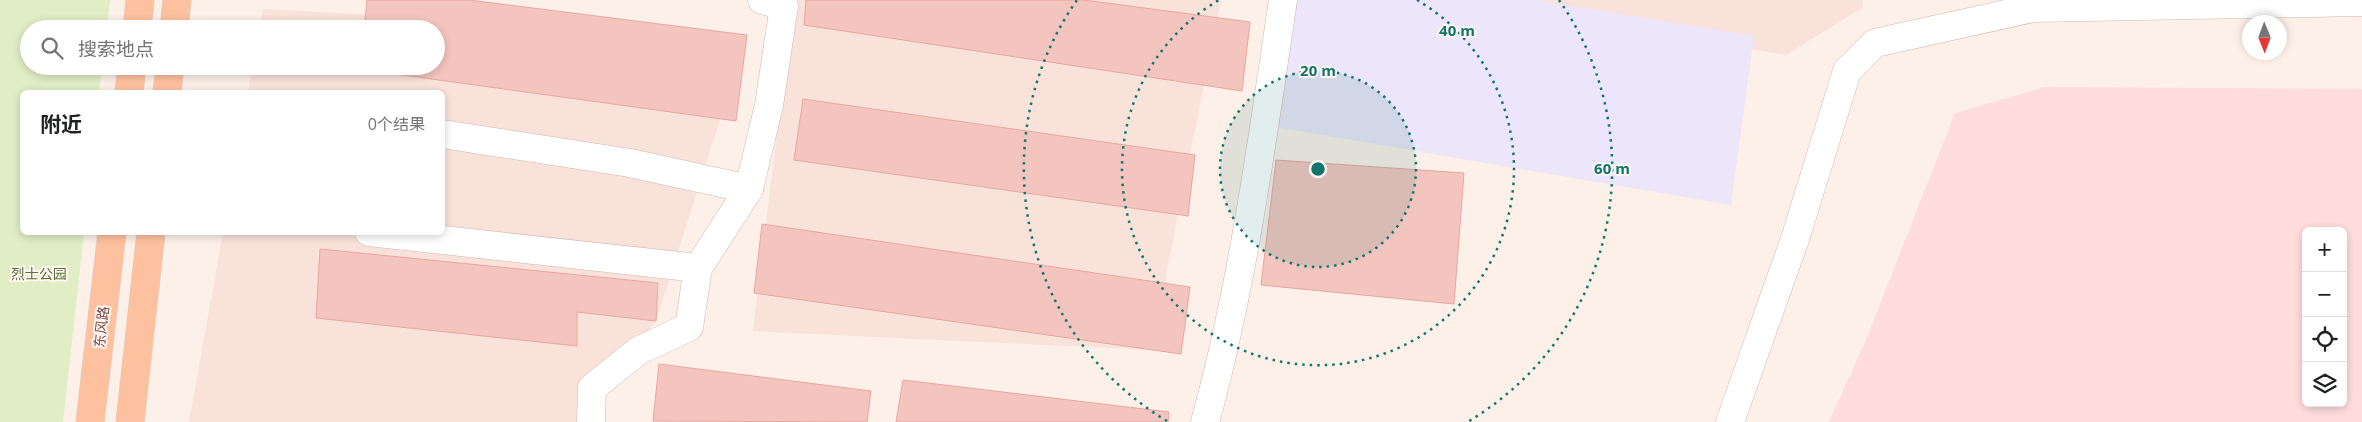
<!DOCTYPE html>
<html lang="zh">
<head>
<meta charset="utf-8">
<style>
	:root { --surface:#fff; --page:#f2f2f2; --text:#202124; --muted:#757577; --line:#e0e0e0 }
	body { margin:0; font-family:"Open Sans","Noto Sans SC",sans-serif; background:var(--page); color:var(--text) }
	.controls { position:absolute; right:15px; bottom:15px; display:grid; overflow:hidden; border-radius:8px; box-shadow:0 2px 8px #0003 }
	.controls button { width:45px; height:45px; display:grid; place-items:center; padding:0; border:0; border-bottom:1px solid var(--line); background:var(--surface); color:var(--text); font:25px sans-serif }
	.compass { position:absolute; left:2242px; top:15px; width:45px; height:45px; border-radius:50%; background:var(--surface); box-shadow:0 2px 8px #0003; rotate:179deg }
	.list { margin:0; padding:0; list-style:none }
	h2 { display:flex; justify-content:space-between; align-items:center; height:65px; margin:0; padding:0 20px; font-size:21px }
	h2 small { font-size:16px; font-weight:400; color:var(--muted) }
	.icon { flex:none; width:28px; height:28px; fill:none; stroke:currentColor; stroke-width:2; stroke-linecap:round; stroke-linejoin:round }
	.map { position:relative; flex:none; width:2362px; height:422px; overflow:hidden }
	.search { position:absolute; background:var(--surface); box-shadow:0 2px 8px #0003; left:20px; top:20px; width:425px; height:55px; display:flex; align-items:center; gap:12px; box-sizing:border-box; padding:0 18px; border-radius:28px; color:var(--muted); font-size:19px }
	.panel { position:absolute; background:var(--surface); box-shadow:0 2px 8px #0003; left:20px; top:90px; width:425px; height:145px; border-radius:8px }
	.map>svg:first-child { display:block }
</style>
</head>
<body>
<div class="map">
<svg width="2362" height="422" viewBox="0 0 2362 422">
	<rect width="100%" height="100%" fill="#fdf0e8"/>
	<g fill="#f8e2d9">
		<path d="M793,0H1221L1151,350L753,331Z"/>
		<path d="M1449,0H1863L1862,8L1786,55Z"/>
		<path d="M263,9L747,35L656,321L592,401L589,422H189L223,233L442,232V92H248L253,66H436V29H260Z"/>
	</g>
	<path fill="#fedddc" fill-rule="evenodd" d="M2045,87L2362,89V422H1829L1866,340L1955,113ZM2306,231H2343V403H2306Z"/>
	<path fill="#ede5fa" d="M1283,0H1536L1754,36L1731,205L1264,125Z"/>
	<path fill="#e0edc5" d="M0,0H110L107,29H29V66H102L99,92H22V232L84,233L63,422H0Z"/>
	<g fill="#f4c5bf" stroke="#e8a69e">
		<path d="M367,0H469L747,35L736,121L359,69L360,66H436V29H364Z"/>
		<path d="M806,0H1084L1250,22L1242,91L804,25Z"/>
		<path d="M803,99L1195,155L1188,216L794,160Z"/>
		<path d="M1276,160L1464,173L1454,304L1261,285Z"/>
		<path d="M762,224L1190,287L1181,354L754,293Z"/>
		<path d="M320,249L658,283L656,321L577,312V346L316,318Z"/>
		<path d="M659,364L871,391L867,422L653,421Z"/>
		<path d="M903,380L1169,412L1168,422H896Z"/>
	</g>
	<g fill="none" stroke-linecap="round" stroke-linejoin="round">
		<defs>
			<g id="minor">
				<path d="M442,134L630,163L749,189L769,105L784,6L762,0"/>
				<path d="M369,232L698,268L689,327L638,351L592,388L591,422"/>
				<path d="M698,268L749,189"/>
				<path d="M1205,422C1243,285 1262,141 1283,0"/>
				<path d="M1730,422L1795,239L1847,71L1875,43L2033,8L2362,2"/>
			</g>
			<g id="major">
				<path d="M137,29L140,0"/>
				<path d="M174,29L177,0"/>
				<path d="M129,92L132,66"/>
				<path d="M167,92L170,66"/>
				<path d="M90,422L112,232"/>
				<path d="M130,422L151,232"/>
			</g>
		</defs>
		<use href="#minor" stroke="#d3b6b0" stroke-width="29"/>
		<use href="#major" stroke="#dacdcc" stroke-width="29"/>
		<use href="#minor" stroke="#fff" stroke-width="28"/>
		<use href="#major" stroke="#fec19f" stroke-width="28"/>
	</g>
	<circle cx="1318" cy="169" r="98" fill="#0f766e" fill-opacity=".12"/>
	<g fill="none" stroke="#0f766e" stroke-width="2.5" stroke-dasharray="2.5 5">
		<circle cx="1318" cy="169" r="98"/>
		<path d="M1417 0A196 196 0 1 1 1219 0"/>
		<path d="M1167 421A294 294 0 0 1 1077 0M1559 0A294 294 0 0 1 1469 421"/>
	</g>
	<g text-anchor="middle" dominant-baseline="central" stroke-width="4" stroke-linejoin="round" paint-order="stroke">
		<g font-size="14" fill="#5b733b" stroke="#fff5f0">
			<text x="39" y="273">烈士公园</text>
		</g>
		<g font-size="14" fill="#7a4e4a" stroke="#fff5f0">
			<text transform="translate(101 327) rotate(-83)">东风路</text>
		</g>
	</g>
	<circle cx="1318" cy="169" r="8" fill="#0f766e" stroke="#fff5f0" stroke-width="2.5"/>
	<g font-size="15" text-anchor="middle" font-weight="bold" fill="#0f766e" stroke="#fff5f0" stroke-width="4" stroke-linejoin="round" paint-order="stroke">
		<text x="1457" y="36">40 m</text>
		<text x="1318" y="76">20 m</text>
		<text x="1612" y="174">60 m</text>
	</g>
</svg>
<div class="controls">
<button>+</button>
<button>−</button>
<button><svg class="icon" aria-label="locate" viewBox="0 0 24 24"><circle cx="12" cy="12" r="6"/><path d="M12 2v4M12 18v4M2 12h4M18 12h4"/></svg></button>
<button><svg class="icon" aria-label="layers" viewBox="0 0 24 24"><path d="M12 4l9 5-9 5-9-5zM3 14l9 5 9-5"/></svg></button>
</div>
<svg class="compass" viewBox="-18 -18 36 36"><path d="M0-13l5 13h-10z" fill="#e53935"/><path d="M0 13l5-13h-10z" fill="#757577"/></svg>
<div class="search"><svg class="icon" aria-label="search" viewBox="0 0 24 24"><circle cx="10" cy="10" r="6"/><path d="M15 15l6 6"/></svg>搜索地点</div>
<section class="panel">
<h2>附近<small>0个结果</small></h2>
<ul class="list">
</ul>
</section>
</div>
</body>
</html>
